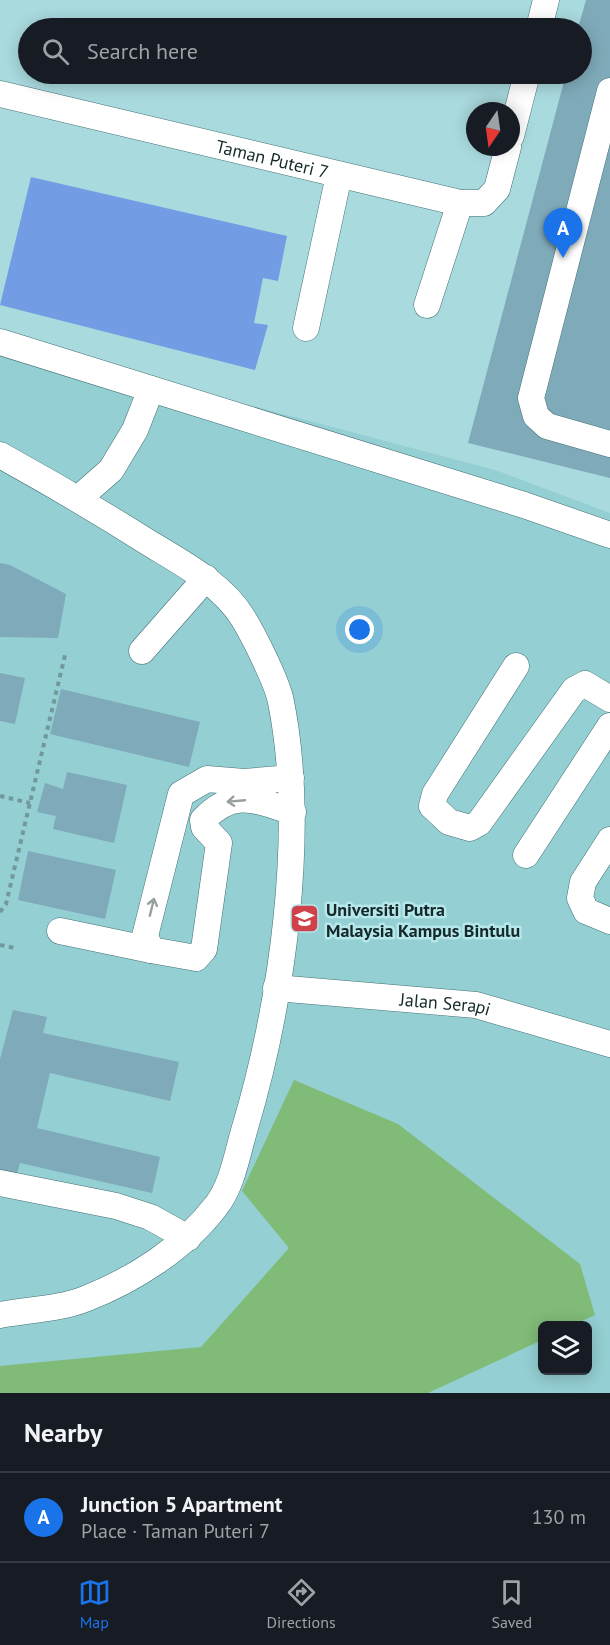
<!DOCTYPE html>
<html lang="en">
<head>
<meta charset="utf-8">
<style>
	:root { --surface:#171b24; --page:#20242c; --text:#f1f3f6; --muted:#9ea1a6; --line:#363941; --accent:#1a73e8 }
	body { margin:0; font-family:"PT Sans",sans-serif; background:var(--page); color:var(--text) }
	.controls { position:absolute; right:18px; bottom:18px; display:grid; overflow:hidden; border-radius:9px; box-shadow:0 3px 15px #0003 }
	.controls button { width:54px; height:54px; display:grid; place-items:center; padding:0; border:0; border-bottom:2px solid var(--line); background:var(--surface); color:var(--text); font:30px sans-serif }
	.compass { position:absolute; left:466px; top:102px; width:54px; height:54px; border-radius:50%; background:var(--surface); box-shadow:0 3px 15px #0003; rotate:193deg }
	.you { position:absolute; left:360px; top:630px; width:21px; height:21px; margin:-15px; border:4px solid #fff; border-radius:50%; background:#1a73e8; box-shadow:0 0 0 9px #1a73e833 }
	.badge { display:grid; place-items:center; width:39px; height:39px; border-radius:50%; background:var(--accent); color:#fff; font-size:20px; font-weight:700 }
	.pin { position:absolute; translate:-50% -50px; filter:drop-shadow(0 2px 3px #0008) }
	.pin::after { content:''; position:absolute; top:32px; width:21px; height:18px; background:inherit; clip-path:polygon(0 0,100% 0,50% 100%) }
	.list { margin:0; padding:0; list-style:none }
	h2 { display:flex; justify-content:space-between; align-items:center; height:78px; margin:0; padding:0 24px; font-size:26px }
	h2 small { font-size:20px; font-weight:400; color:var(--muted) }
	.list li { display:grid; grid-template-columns:39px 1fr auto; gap:18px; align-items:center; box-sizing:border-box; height:90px; padding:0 24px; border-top:2px solid var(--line) }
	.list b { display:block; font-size:22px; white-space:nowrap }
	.list p { margin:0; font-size:20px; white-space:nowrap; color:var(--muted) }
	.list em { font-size:20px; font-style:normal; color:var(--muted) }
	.icon { flex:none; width:33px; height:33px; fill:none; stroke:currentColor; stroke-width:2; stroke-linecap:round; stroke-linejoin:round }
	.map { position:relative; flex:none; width:610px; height:1393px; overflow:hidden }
	.search { position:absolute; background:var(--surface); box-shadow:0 3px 15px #0003; left:18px; right:18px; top:18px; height:66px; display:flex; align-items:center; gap:15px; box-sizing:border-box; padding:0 21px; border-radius:33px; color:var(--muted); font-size:22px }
	.sheet { height:168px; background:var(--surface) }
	nav { display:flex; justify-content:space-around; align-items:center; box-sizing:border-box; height:84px; border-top:2px solid var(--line); background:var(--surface); font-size:16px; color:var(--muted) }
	nav a { display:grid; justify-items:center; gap:3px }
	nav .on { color:var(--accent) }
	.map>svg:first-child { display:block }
</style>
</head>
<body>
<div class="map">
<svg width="610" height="1393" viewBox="0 0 610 1393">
	<rect width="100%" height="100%" fill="#a9dade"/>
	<path fill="#94cfd3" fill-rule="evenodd" d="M0,339L495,470L610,513V1393H0ZM542,1326H588V1370H542Z"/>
	<path fill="#80bb77" d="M294,1080L398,1124L580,1264L595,1315L573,1325L542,1326V1340L428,1393H0V1366L201,1347L289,1248L242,1191Z"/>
	<path fill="#729ce4" d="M31,177L287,236L278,281L263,278L254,323L268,325L255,370L0,305Z"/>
	<g fill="#7faab9">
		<path d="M586,0H610V478L468,443L566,74H582V28H578Z"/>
		<path d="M0,563L10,565L66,594L58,638L0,637Z"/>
		<path d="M0,673L25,678L15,724L0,721Z"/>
		<path d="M61,689L200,722L189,767L50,734Z"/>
		<path d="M67,772L127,785L114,843L53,829L56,816L37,812L45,783L63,789Z"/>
		<path d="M28,851L116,870L105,919L18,900Z"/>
		<path d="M13,1010L47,1017L43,1033L179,1062L170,1101L50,1073L37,1128L160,1157L152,1193L20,1163L14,1184L0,1181V1059Z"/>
	</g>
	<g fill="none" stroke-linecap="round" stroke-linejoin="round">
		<defs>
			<g id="minor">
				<path d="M539,28L546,0"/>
				<path d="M610,91L531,398L536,416L547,426L610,444"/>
				<path id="s1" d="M0,94L460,203H484L497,189L508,147"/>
				<path d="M511,136L527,74"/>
				<path d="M427,305L460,203"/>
				<path d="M306,328L339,175"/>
				<path d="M0,342L524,505L610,535"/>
				<path d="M0,455C51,483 100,512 149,543C182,563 222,584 243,618C254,636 278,684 281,702C307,833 282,1004 244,1131C237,1155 232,1186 216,1206C184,1248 134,1280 85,1299C60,1309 27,1310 0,1315"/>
				<path d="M79,498L111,470L135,430L151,389"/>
				<path d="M142,651L206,578"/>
				<path d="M516,666L435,794L432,806L449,822L470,828L479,823L574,690L585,684L610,699"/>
				<path d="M291,778L244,782L207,779L181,794L145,936L151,950L196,958L204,949L219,843L204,827L203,820C234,788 255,800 293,812"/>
				<path d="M610,840L583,882L580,898L586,911L610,921"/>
				<path d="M526,855L610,726"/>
				<path d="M60,931L151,950"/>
				<path id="s2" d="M276,988L476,1005L610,1044"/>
				<path d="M0,1183L116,1206L150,1217L188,1238"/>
			</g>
		</defs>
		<use href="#minor" stroke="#427174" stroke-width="27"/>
		<g stroke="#71989a" stroke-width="4" stroke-dasharray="4.5 4.5" stroke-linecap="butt">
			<path d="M0,796L30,803"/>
			<path d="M0,912L6,904L65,655"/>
			<path d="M0,945L15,948"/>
		</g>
		<use href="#minor" stroke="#fff" stroke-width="26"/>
	</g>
	<defs><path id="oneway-shaft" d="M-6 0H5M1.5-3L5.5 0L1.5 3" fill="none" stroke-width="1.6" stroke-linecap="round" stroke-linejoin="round" transform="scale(1.5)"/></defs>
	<g stroke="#969f9f">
		<use href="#oneway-shaft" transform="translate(236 801) rotate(175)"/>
		<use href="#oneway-shaft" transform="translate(152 907) rotate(-76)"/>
	</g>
	<defs>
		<symbol id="university-square" viewBox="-11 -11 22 22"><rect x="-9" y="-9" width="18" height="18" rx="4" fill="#d1414a" stroke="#b6e7eb"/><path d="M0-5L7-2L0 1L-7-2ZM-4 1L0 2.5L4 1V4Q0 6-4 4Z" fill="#fff"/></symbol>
	</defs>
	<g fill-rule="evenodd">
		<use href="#university-square" x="288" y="902" width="33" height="33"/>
	</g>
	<g text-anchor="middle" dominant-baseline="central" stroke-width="5" stroke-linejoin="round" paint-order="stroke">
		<g font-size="18" fill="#15292a" stroke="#b6e7eb">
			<text stroke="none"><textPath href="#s1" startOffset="280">Taman Puteri 7</textPath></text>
			<text stroke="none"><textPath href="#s2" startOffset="170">Jalan Serapi</textPath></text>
		</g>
		<g font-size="18" font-weight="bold" fill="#15292a" stroke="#b6e7eb" text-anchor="start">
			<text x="326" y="909">Universiti Putra<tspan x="326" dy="21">Malaysia Kampus Bintulu</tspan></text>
		</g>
	</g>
</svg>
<div class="controls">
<button><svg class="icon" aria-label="layers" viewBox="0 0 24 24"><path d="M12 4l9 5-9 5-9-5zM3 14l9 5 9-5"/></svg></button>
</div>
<svg class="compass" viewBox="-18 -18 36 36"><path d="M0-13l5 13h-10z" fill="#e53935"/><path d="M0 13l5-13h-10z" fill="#9ea1a6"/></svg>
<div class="you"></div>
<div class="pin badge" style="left:563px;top:258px">A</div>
<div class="search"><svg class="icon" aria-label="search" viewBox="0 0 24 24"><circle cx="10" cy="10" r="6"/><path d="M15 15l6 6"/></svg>Search here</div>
</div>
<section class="sheet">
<h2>Nearby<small></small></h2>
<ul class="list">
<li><span class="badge">A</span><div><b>Junction 5 Apartment</b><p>Place · Taman Puteri 7</p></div><em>130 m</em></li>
</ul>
</section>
<nav>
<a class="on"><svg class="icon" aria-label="map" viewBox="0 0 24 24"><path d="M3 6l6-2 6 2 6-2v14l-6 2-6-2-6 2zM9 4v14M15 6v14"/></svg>Map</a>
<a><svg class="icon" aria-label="directions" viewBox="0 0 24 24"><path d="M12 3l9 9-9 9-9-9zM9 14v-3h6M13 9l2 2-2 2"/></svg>Directions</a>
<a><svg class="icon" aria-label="saved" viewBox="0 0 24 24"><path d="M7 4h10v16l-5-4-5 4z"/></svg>Saved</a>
</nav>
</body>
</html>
